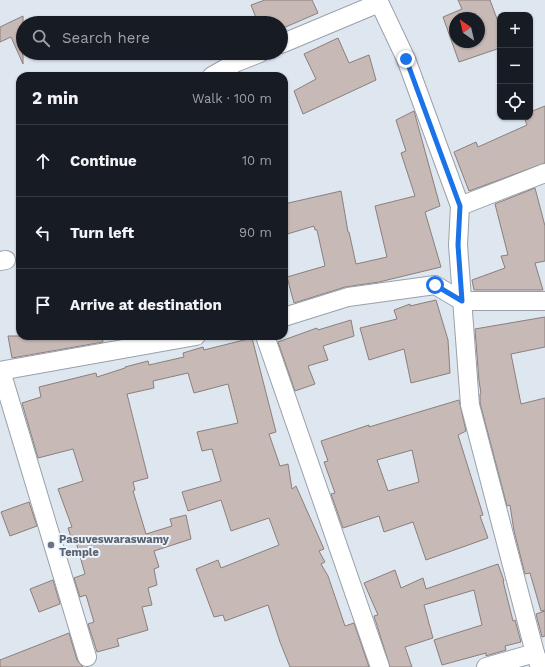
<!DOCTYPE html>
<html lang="en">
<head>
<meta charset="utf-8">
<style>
	:root { --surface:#171b24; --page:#20242c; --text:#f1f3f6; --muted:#9ea1a6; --line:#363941 }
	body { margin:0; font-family:"Work Sans",sans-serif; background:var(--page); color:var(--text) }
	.controls { position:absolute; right:12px; top:12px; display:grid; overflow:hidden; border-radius:8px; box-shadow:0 1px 3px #0004 }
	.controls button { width:36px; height:36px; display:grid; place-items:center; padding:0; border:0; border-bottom:1px solid var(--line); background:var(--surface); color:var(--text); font:20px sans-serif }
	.compass { position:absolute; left:449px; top:12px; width:36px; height:36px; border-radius:50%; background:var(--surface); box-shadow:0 1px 3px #0004; rotate:326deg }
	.stop { position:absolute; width:12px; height:12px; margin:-9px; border:3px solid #1a73e8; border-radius:50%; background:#fff }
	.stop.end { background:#1a73e8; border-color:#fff; box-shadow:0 1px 4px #0008 }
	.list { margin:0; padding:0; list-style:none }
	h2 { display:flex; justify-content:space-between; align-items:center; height:52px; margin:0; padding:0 16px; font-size:17px }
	h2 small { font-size:13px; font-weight:400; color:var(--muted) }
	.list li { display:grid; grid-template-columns:26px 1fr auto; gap:12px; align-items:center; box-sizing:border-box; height:72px; padding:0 16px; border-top:1px solid var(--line) }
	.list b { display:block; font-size:15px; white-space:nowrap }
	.list em { font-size:13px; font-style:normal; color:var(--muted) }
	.icon { flex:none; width:22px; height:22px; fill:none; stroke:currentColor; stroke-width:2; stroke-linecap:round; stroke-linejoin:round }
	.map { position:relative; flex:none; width:545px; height:667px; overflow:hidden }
	.search { position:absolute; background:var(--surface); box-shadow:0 1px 3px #0004; left:16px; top:16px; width:272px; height:44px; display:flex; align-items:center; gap:10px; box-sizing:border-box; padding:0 14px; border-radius:22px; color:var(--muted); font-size:15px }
	.panel { position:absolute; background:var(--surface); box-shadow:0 1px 3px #0004; left:16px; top:72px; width:272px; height:268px; border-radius:12px }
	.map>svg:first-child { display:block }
</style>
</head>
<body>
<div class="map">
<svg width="545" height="667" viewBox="0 0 545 667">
	<rect width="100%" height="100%" fill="#dee6f0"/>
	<g fill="#c7bab6" stroke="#8b7f7b" fill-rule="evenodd">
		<path d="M265,0H312L318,13L281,29V23H258L251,5Z"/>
		<path d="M458,0H490L500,27V48L459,62L443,17L462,9ZM455,18H479V42H455Z"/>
		<path d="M23,16V64L11,37L0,42V27Z"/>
		<path d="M338,38L349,63L369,55L376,80L303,114L294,91L316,79L304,54Z"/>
		<path d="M545,106V163L469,191L454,152L476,142L478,147L527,125L524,117H530V112Z"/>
		<path d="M414,111L440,206L425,212L441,267L379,282L345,287L294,303L287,277L325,266L317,230H315L314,226L284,235V204L341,191L348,232H349L356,264L387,257L375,206L415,196L401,153L406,151L396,120Z"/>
		<path d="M535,188L545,226V261L535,263L543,290H474L472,280L505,268L501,256L508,255L495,204Z"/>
		<path d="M436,300L448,340L450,373L411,383L404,349L369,360L360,328L397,319L394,310L410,304V306Z"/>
		<path d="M545,317V347L511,354L521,404L545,398V610L541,611L530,573L525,574L514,531L510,505L507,506L480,403V394L481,393L479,381L475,329Z"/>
		<path d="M351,320L354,336L323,346L328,360L308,366L315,384L295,391L278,342L317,328L318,330Z"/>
		<path d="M8,336H102L103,342L12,358Z"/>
		<path d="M252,338L276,432L269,434L280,466L288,464L292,489L296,486L324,549L319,551L325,562L321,564L328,576L345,626L354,623L369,667H290L280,642L268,605L225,621L223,615L214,617L196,569L218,560L221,568L279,545L269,518L231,531L221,500L188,511L182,492L221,481L212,449L202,451L197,432L238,423L228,384L194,393L188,373L153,381L154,388L127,394L148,478L133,482L135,490L133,491L146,534L172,526L170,519L186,515L191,539L154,551L159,567L154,569L157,585L148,588L152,605L142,607L148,630L117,639L119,646L97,652L88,624L94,622L86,595L80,597L74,578L85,574L76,542L73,543L68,528L72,527L58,489L83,481L73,449L38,458L22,403L41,397L39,387L96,373L97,377L125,368V367L148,361L149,365L184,357L183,353L203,347L204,350Z"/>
		<path d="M459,400L466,431L458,435L483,515L480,516L488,538L426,560L413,522L384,532L379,516L343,528L331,494L335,493L324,462L328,461L321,441L369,425V427ZM412,450L419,482L388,491L377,460Z"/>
		<path d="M29,502L37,526L10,536L1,512Z"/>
		<path d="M498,564L504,581H503L513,621L515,620L521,642L505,646L506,650L486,656V653L442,665L434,640L482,625L474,590L424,605L433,638L405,647L412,667H390L374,616L378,615L364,583L395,570L401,588L423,578L426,589Z"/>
		<path d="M53,580L60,604L39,612L30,589Z"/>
		<path d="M545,611V636L542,637L536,614Z"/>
		<path d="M69,633L77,660L83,667H0V660Z"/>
	</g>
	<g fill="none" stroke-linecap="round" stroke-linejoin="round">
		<defs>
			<g id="minor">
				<path d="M378,0L406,59L460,206L458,245L470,405L535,653L540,667"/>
				<path d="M281,44L379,3"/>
				<path d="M212,76L237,62L260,53"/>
				<path d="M460,206L545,173"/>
				<path d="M0,261L6,260"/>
				<path d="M284,317L348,297L435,285L462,301H545"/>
				<path d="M265,336L380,667"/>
				<path d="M0,371L196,336"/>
				<path d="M1,371L87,657"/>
				<path d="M486,667L535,653"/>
			</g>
		</defs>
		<use href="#minor" stroke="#9aa1aa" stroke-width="20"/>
		<use href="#minor" stroke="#fff" stroke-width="18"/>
	</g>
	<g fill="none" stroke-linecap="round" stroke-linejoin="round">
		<path stroke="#1a73e8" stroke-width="5" d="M406,59L460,206L458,245L462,301L435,285"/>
	</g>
	<circle fill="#6b7280" stroke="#ebf3fd" stroke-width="1.5" cx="51" cy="545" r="4"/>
	<g text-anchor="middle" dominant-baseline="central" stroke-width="4" stroke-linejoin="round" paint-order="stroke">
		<g font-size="11" font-weight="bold" fill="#5b616d" stroke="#ebf3fd" text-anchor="start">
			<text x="59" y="539">Pasuveswaraswamy<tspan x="59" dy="13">Temple</tspan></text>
		</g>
	</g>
</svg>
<div class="controls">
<button>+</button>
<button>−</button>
<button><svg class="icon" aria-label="locate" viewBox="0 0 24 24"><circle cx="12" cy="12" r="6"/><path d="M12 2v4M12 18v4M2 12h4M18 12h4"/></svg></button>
</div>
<svg class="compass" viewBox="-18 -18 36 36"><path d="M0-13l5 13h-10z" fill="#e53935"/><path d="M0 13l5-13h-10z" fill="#9ea1a6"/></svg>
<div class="stop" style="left:435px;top:285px"></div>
<div class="stop end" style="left:406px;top:59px"></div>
<div class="search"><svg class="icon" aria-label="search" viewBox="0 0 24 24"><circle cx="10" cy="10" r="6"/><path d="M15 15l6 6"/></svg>Search here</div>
<section class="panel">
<h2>2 min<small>Walk · 100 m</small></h2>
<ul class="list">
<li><svg class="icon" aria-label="ahead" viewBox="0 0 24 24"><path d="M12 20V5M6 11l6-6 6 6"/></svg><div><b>Continue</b></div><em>10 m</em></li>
<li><svg class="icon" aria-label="left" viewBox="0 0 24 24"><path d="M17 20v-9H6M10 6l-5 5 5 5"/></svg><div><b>Turn left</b></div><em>90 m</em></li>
<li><svg class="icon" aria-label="arrive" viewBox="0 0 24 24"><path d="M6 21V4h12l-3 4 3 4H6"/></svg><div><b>Arrive at destination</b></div></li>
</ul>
</section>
</div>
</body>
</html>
